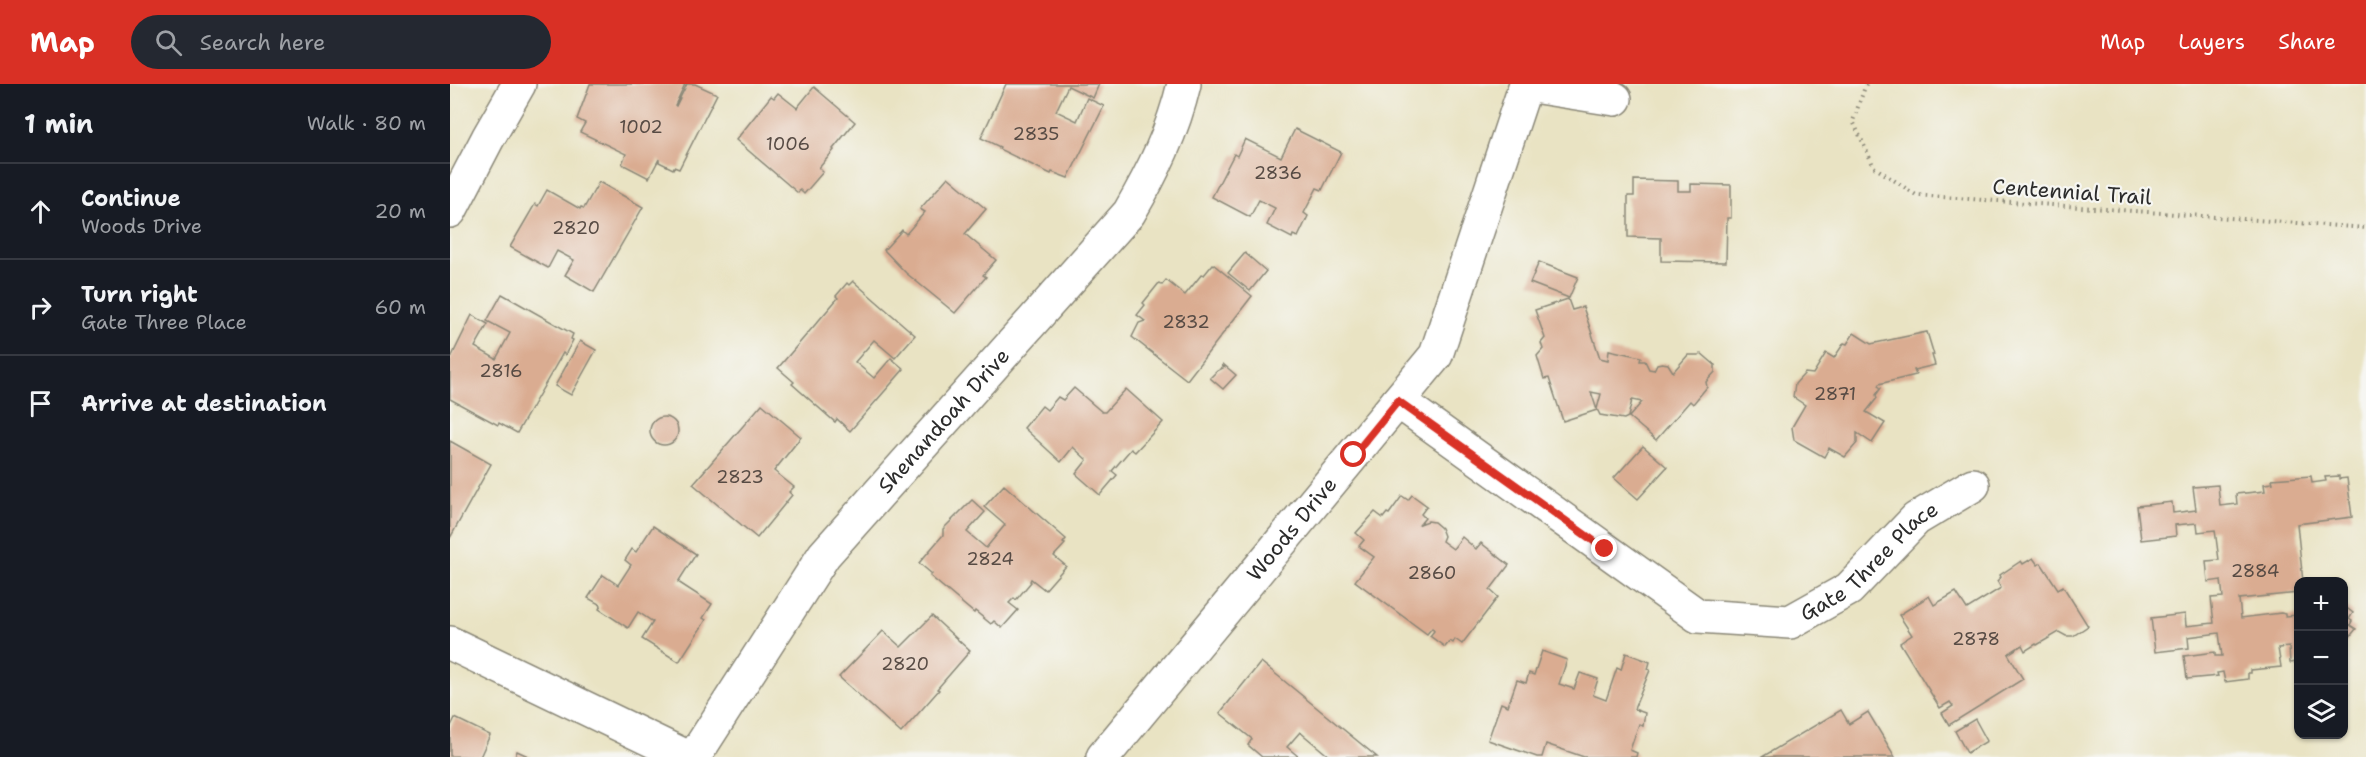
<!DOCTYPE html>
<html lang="en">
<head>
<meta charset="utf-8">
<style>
	:root { --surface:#171b24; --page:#242831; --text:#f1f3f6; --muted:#9ea1a6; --line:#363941; --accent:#d93025 }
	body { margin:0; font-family:"Shantell Sans",sans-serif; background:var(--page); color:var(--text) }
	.controls { position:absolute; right:18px; bottom:18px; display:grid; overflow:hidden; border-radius:12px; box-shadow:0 2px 4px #0004 }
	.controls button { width:54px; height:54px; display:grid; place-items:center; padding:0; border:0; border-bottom:2px solid var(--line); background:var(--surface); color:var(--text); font:30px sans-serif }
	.stop { position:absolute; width:18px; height:18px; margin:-14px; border:4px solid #d93025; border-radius:50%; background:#fff }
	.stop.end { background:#d93025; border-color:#fff; box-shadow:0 2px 6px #0008 }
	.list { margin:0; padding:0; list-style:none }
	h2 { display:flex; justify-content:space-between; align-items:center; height:78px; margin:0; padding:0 24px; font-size:26px }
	h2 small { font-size:20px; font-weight:400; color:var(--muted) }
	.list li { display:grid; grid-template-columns:39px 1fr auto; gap:18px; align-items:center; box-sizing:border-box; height:96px; padding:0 24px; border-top:2px solid var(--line) }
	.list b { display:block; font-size:22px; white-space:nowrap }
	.list p { margin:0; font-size:20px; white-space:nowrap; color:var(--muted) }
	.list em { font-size:20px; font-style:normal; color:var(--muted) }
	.icon { flex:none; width:33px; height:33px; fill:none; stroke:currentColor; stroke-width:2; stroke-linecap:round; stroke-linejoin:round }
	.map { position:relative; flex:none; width:1916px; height:673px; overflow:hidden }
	header { display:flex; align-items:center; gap:36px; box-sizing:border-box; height:84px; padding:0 30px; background:var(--accent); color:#fff }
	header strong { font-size:28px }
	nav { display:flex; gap:33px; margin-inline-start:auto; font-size:21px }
	.search { width:420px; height:54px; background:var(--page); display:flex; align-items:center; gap:15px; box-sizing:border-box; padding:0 21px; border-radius:33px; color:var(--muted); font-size:22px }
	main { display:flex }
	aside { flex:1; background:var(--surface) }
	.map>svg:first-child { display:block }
</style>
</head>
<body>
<header>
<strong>Map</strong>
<div class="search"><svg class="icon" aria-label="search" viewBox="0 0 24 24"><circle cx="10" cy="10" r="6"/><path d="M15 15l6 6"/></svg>Search here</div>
<nav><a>Map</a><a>Layers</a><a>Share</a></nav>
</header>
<main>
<aside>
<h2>1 min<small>Walk · 80 m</small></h2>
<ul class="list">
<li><svg class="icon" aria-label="ahead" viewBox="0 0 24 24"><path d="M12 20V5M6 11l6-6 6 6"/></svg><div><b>Continue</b><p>Woods Drive</p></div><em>20 m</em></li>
<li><svg class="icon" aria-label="right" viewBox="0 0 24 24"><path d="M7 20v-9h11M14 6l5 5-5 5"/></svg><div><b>Turn right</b><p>Gate Three Place</p></div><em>60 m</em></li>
<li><svg class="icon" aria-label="arrive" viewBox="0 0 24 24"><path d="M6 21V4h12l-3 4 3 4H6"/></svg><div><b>Arrive at destination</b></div></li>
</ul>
</aside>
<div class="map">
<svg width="1916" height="673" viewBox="0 0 1916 673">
	<rect width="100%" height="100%" fill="#f6f6f2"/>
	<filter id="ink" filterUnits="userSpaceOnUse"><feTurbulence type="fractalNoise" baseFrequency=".0167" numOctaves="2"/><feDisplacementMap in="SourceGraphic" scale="12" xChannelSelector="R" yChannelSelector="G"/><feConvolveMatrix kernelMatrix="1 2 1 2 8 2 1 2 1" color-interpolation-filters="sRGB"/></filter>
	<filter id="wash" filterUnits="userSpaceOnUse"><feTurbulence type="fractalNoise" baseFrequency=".008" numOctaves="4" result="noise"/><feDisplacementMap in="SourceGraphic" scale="24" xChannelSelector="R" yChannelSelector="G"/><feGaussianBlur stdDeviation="1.35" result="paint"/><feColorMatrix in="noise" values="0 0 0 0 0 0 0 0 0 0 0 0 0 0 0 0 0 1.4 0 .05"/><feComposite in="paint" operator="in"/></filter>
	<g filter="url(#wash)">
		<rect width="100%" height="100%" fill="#e9e3c3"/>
		<g id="blocks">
			<g fill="#daac91">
				<path d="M140,0H235L225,21L226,22L237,0H245L267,10L229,85L224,83L223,85L209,78V75L199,94L172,80L176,70L130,48L135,39L127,35Z"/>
				<path d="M556,0H649L643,14L618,2L606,27L627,37L637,14L654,22L618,94L602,88L601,90L549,65L550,63L531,54Z"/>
				<path d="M364,3L405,38L383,65L384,66L369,84L373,88L354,110L350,106L348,109L286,56L321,12L324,14L328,9L347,24Z"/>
				<path d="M845,45L891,68L872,106L867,104L854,129L858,132L848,153L843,151L842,154L817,141L825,124L809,116L800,133L762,113L784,70L787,72L795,55L831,73Z"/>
				<path d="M498,93L536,125L515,150L546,176L533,191L536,193L505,229L456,189L434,166L452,146L456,150L475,128L470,125Z"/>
				<path d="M1184,96L1228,97V107H1241V100L1281,101V134H1277L1276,178L1211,177V154L1178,153V112H1184Z"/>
				<path d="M149,98L193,123L144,208L115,191L124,176L107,167L98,184L60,163L85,120L88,122L97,106L130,125L131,123L134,124Z"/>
				<path d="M795,169L816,187L800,207L778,189Z"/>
				<path d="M1089,178L1128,193L1119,214L1080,199Z"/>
				<path d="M763,180L802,212L737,296L682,253L689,239L695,237L687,231L695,221L693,219L709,199L712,201L716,196L735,211L752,190L754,191Z"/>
				<path d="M403,197L465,251L445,274L424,256L405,278L424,294L441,274L454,285L400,347L387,335L385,338L342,300L344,298L328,284L388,214L386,212L397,199L399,201Z"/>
				<path d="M52,210L123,250L121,255L123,256L115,271L113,269L67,349L49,339L48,341L0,315V276L22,231L38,240L25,263L46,275L60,249L37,237Z"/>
				<path d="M1118,215L1122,226L1133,223L1150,274L1158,276L1159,266L1191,273L1190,277H1195L1199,285L1204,286L1207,280L1212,279L1218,280L1223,288L1238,271H1249L1251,269L1265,281V288L1256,298L1257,303L1243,320L1240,317L1206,356L1179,333L1192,318L1182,316L1178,333L1174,335L1150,331L1147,325L1151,310L1141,308L1147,326L1113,337L1099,294L1094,295L1087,272L1093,265L1091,259L1095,254L1085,226Z"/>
				<path d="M1477,248L1484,271H1482L1485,281L1464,286L1466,291L1429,300L1428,302L1431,304L1426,311L1427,314L1416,328L1435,339L1422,359L1407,349V359L1395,373L1379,364L1374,373L1344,356L1342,343L1355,321L1343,313L1345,300L1355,289L1363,290L1376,269L1384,274L1394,259L1397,260L1404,249L1421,260Z"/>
				<path d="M130,257L146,266L121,311L105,302Z"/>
				<path d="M773,280L786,291L773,305L760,294L767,287L775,283L772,282Z"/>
				<path d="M624,304L652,328H655L676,305L713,338L685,368L681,365L662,387L667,391L650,411L626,390L637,376L623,363L611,378L574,344L592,322L597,326L608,313L613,316Z"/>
				<path d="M312,320L351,353L324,387L344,403L339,408L342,411L307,454L243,400Z"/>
				<circle cx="214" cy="347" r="14"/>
				<path d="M0,357L41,380L0,454Z"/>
				<path d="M1193,362L1217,383L1188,415L1164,394Z"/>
				<path d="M1861,392L1862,399L1876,397L1875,393L1889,392V395L1897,394L1902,433L1847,440L1853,498H1848V509L1789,515L1791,534L1831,529L1835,530V532L1848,531V578L1840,579L1839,563L1828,564L1831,583L1801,586V589H1798V595L1775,598L1773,588L1767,589L1768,592L1737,595L1734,572L1765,568V572H1772L1769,549L1738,553L1739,564L1705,568L1701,534L1735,530L1736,542L1764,539L1761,514L1773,513L1771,496L1758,498L1756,477L1769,476L1765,446L1748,448L1747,439L1725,441L1726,452L1691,456L1687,422L1722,418L1723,429L1746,426L1743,403L1768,401L1770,422L1787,420L1786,410L1815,407L1814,400L1823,399L1822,395Z"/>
				<path d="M554,401L616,455L613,459L615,460L604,472L616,482L595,506L581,495L580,497L581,498L566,516L564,514L559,519L568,526L552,544L544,537L541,540L525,527L524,529L480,492L482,490L469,479L493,451V445L522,416L535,428L517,448L536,464L555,441L534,423Z"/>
				<path d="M962,411L977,422L971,430L975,434L970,440L978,437L984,438L991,444L994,452L992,457L1003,465L1012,453L1026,465L1031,459L1059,481L1040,506L1048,513L1012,560L1005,555L1003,559L1000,557L995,563L980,552L984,547L982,544L977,550L905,497L924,473L909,462L914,456L906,449L925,428L933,434L937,429L939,430L952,412L958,416Z"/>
				<path d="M203,442L246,470L228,498L262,520L253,534L256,536L229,578L192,555L203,538L188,528L178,544L149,525L151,521L138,514L153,491L168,501L181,481L175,476L182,465L186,468Z"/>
				<path d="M1583,474L1588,481L1591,479L1608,505L1613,502L1638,542L1623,552H1616L1609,548L1587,561L1586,560L1575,567L1572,561L1558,570L1573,595L1499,641L1492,629L1503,622L1500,618L1490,624L1450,559L1462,551L1449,531L1479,512L1484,521L1506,508L1517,525L1551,504L1547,497L1551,493L1550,491L1571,477L1573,480Z"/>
				<path d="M1894,522L1903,529L1899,535L1902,537L1900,541L1906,545L1894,560Z"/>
				<path d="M482,532L520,567L487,605L489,606L451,649L389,593L433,547L451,563Z"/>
				<path d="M1092,567L1117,576L1109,600L1124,605L1130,589L1148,595L1143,611L1156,616L1167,584L1171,586L1176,569L1200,578L1198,585L1200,586L1184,625L1195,629L1193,642L1189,640L1180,666L1187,669L1186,673H1134L1096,660L1092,673H1087L1038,656L1051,619L1058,622L1067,596L1076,599L1079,589L1084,591Z"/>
				<path d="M811,578L927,673H880L850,648L837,663L849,673H812L798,661L802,655L770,629Z"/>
				<path d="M1391,626L1399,640L1418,628L1445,673H1312Z"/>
				<path d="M5,634L40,651L30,673L0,672V644Z"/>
				<path d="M1525,635L1537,657L1517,669L1505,647Z"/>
				<path d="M67,667L80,673H65Z"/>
			</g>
		</g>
	</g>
	<g filter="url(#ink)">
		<use href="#blocks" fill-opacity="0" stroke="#8a8777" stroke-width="1.5"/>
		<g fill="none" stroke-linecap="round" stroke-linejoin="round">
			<defs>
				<g id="minor">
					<path d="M1076,1L1165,15"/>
					<path d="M0,127L38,54L69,0"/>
					<path id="s1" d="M948,317L1248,532L1340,538L1399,505L1466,435L1523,401"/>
					<path d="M0,559L237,673"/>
					<path id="s2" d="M244,673L374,471L679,129C703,88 723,47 734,0"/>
					<path id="s3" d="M653,673L986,271L1076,0"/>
				</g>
			</defs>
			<use href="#minor" stroke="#8a8777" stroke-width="36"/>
			<path stroke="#8a8777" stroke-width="4" stroke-dasharray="1.5 4.5" stroke-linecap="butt" d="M1416,0L1403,37L1424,83L1466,111L1916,144"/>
			<use href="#minor" stroke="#fff" stroke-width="33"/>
		</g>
	</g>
	<g fill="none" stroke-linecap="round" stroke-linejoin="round" filter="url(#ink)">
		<path stroke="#d93025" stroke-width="8" d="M904,371L948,317L1155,465"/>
	</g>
	<g text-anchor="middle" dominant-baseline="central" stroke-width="4.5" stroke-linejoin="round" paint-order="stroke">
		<g font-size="18" fill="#574b44">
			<text x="191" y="43">1002</text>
			<text x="586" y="50">2835</text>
			<text x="338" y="60">1006</text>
			<text x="828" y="89">2836</text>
			<text x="126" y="144">2820</text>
			<text x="736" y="238">2832</text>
			<text x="51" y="287">2816</text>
			<text x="1385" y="310">2871</text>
			<text x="290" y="393">2823</text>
			<text x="540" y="475">2824</text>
			<text x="1805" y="487">2884</text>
			<text x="982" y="489">2860</text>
			<text x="1526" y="555">2878</text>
			<text x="455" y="580">2820</text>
		</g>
		<g font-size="21" fill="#2b2b2b" stroke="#f6f6f2">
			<text transform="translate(1622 108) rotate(4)">Centennial Trail</text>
			<text stroke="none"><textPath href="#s2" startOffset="420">Shenandoah Drive</textPath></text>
			<text stroke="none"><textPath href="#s3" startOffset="296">Woods Drive</textPath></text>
			<text stroke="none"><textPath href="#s1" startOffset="562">Gate Three Place</textPath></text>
		</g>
	</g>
</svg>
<div class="controls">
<button>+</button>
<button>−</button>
<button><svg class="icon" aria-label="layers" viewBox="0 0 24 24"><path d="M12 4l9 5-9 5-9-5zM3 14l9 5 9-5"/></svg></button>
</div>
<div class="stop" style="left:904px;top:371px"></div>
<div class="stop end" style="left:1155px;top:465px"></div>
</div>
</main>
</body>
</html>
